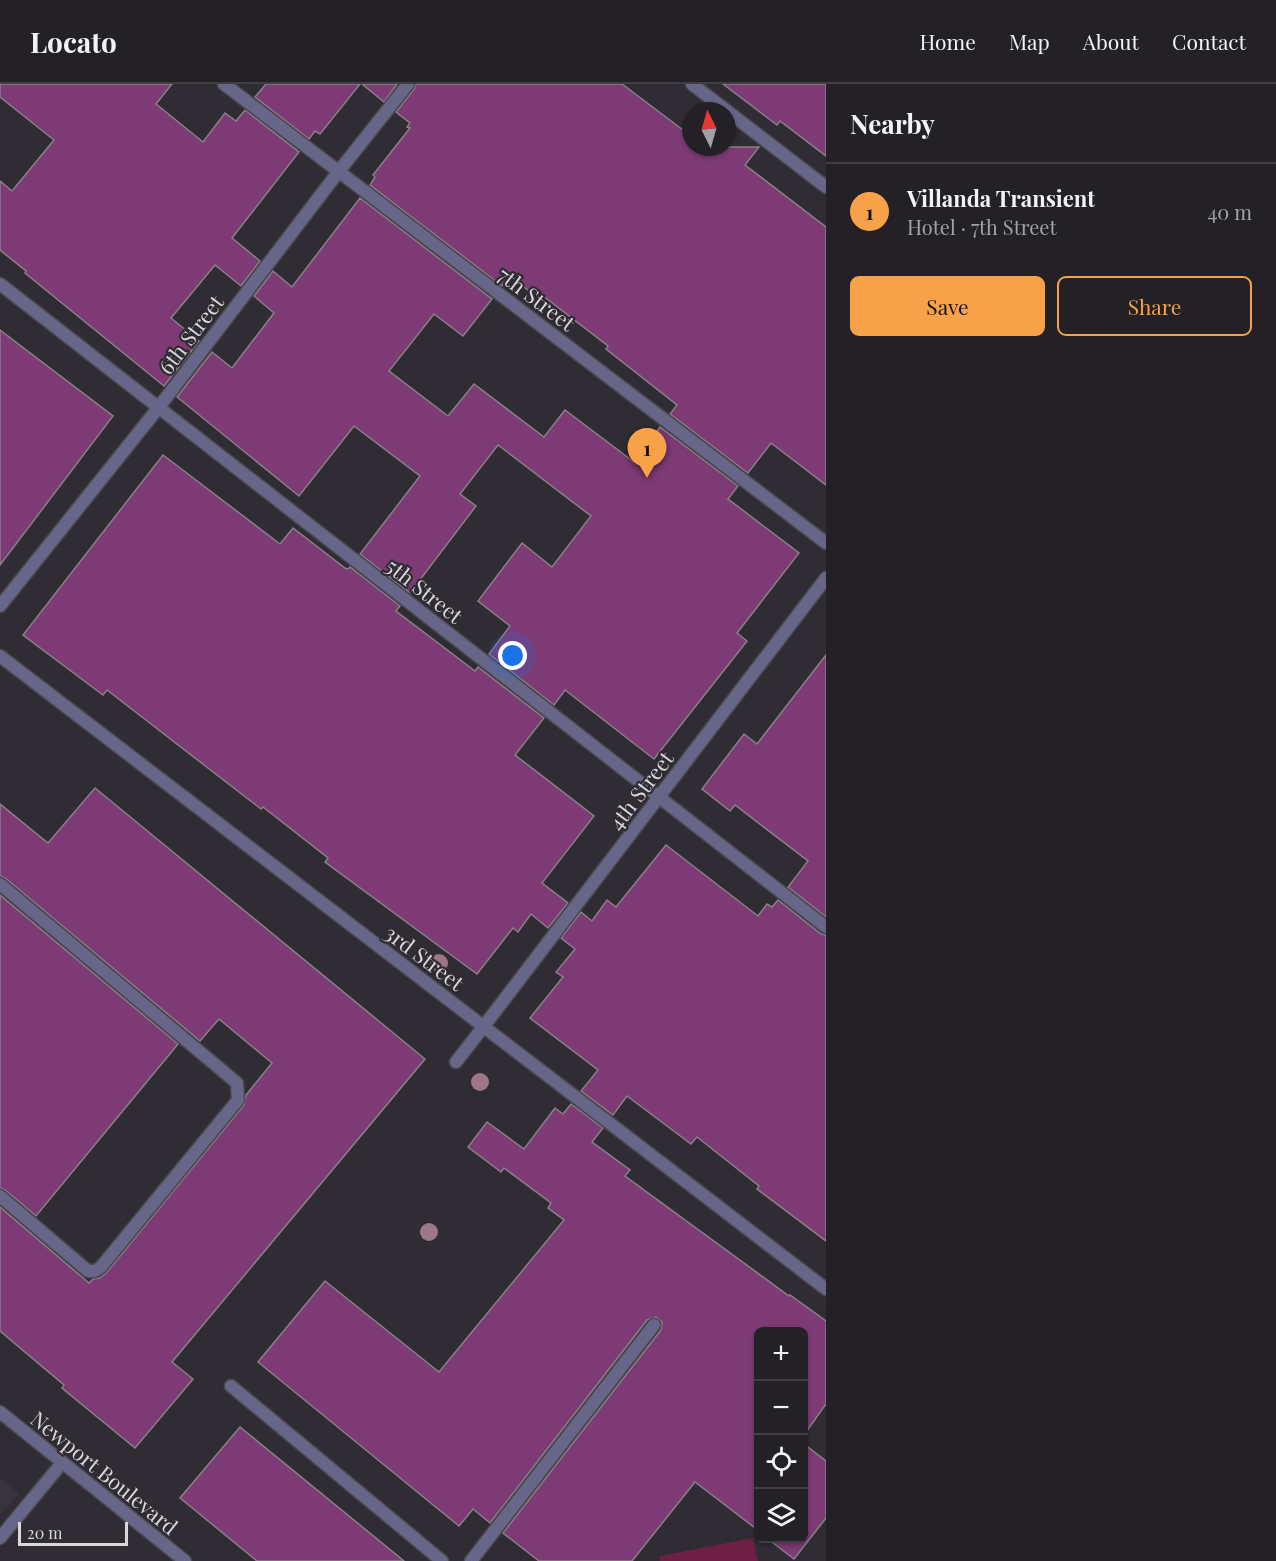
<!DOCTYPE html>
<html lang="en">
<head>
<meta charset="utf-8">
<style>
	:root { --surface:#232126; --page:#2b292e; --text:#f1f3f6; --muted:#a3a3a7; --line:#403e43; --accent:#f7a148 }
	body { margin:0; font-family:"Playfair Display",serif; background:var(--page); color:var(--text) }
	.controls { position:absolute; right:18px; bottom:18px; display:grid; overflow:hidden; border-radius:9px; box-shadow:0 2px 4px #0004 }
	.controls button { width:54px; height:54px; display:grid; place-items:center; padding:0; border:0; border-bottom:2px solid var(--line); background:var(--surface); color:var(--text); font:30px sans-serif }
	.compass { position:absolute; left:682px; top:18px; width:54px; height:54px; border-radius:50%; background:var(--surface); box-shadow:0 2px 4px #0004; rotate:355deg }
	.scale { position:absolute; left:18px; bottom:15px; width:110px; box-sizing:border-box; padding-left:6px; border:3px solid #dad7dc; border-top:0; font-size:16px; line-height:21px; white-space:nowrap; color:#dad7dc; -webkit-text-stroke:4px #2f2c33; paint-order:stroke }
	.you { position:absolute; left:513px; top:572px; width:21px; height:21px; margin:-15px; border:4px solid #fff; border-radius:50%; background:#1a73e8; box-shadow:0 0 0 9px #1a73e833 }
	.badge { display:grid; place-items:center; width:39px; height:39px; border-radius:50%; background:var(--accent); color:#111; font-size:20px; font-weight:700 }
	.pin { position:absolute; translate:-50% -50px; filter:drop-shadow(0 2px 3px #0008) }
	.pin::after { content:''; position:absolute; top:32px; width:21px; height:18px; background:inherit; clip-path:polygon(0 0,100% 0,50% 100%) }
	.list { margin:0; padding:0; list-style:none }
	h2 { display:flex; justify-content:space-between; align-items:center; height:78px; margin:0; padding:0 24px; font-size:26px }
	h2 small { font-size:20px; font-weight:400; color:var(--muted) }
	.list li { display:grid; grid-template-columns:39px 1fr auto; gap:18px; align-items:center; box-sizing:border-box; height:96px; padding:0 24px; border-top:2px solid var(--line) }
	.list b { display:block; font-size:22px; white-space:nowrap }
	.list p { margin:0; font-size:20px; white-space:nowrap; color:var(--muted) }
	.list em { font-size:20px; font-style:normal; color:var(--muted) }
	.actions { display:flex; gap:12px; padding:18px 24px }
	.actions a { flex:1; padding:14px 0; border:2px solid var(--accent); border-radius:9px; text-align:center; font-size:21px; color:var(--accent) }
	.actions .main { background:var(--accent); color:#111 }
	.icon { flex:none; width:33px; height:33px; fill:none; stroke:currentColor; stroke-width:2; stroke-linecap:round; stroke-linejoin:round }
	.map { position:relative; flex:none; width:826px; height:1477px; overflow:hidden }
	header { display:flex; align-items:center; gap:36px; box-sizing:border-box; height:84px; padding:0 30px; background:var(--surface); border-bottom:2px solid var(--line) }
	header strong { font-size:28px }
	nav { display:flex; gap:33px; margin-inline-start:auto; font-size:21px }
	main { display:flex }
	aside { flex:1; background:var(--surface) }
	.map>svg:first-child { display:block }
</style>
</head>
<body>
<header>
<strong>Locato</strong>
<nav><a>Home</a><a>Map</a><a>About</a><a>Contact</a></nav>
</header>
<main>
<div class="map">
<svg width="826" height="1477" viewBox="0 0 826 1477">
	<rect width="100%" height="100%" fill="#2f2c33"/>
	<path fill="#3a333f" d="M0,1394L19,1410L0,1431Z"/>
	<path fill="#6f1f45" d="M753,1454L758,1477H660V1472Z"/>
	<g fill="#7d3a74" stroke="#898087" stroke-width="1.5">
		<path d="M0,0H172L156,20L203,58L225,29L236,37L245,26L299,68L232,154L260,177L241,202L215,181L171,234L199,257L164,302L25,189L26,187L0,166V97L12,107L54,56L0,13Z"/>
		<path d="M266,0H360L320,50L315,47L309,55L255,13Z"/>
		<path d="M362,0H397L384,18Z"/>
		<path d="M416,0H622L691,52V63H759L745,81L826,143V401L771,359L748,389L670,330L677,321L606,265L608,262L543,212L540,215L509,192L502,202L370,101L375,93L373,91L410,44L407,43L410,39L396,28L414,5Z"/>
		<path d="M723,0H826V72L780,37L777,41Z"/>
		<path d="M360,114L492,215L463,252L434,230L389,287L448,332L474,300L544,353L565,326L634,378L660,343L738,402L728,415L799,469L737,549L747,557L654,675L565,606L554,621L489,570L510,542L478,517L522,459L552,483L591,432L498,361L460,410L476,422L410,509L360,470L420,392L354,342L299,412L177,313L212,268L232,284L274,229L254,212L273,187L292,203Z"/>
		<path d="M0,246L113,332L0,481Z"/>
		<path d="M163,371L280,460L293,444L345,484L348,485L350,483L400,522L396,527L475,587L478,583L544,634L515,671L594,732L542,799L568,819L548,844L531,830L518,848L513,844L477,890L325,778L328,774L263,723L261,725L107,606L103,611L23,551Z"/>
		<path d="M826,571V833L788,803L808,777L735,721L730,727L702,705L744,650L757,660Z"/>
		<path d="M95,704L425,975L172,1278L193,1295L135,1364L62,1304L64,1301L0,1247V1123L89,1199L93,1195L100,1194L107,1188L244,1021L246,1011L272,979L219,935L200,957L5,794L0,792V720L48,759Z"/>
		<path d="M666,761L758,832L767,820L772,823L778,816L821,850L826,851V1157L757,1105L759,1102L697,1053L691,1060L627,1012L613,1031L581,1007L598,986L530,934L563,893L556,888L575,865L561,854L581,828L592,837L607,816L616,823Z"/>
		<path d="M0,811L178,960L36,1132L5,1106L0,1104Z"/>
		<path d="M571,1020L603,1044L592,1058L630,1086L625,1092L789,1212L790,1211L826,1237V1320L804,1351V1248H759V1447L695,1398L632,1477H539L503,1449L661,1246L662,1238L656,1233L647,1236L490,1439L473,1425L459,1442L258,1278L325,1197L439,1288L564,1136L548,1124L551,1119L504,1084L501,1088L468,1063L487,1038L524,1065L555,1024L563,1030Z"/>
		<path d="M240,1343L404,1477H257L180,1414Z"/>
		<path d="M804,1360L826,1377V1434L794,1475L768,1455H804Z"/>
	</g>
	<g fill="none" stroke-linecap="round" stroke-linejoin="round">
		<defs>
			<g id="service">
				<path d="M0,800L237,999L238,1016L101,1183L95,1187H88L0,1112"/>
				<path d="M456,978L484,942"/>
				<path d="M231,1302L442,1477"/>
				<path d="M0,1454L62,1379"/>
				<path d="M471,1477L654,1241"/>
			</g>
			<g id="minor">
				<path d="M224,0L826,459"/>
				<path d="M692,0L727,27"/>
				<path d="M727,27L826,103"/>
				<path d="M0,200L826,843"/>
				<path d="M0,522L159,323L339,87L408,0"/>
				<path d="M0,572L826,1205"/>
				<path d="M484,942L826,494"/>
			</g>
			<path id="tertiary" d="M0,1328L185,1477"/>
		</defs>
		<use href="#service" stroke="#4a474e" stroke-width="15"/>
		<use href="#minor" stroke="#4a474e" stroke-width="15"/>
		<use href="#tertiary" stroke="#4a474e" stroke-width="15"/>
		<use href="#service" stroke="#676588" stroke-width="12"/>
		<use href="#minor" stroke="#676588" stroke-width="12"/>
		<use href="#tertiary" stroke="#676588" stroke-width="12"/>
	</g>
	<g fill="#9f7688">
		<circle cx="439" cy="879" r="9"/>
		<circle cx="480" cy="998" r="9"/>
		<circle cx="429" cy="1148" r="9"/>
	</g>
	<g text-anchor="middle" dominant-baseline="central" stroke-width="4.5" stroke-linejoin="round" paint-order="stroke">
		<g font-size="21" fill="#dad7dc" stroke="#2f2c33">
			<text transform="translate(537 214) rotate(37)">7th Street</text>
			<text transform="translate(190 250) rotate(-53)">6th Street</text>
			<text transform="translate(425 506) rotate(38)">5th Street</text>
			<text transform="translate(640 706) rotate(-53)">4th Street</text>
			<text transform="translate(425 873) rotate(37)">3rd Street</text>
			<text transform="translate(105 1388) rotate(39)">Newport Boulevard</text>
		</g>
	</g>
</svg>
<div class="controls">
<button>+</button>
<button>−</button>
<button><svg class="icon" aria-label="locate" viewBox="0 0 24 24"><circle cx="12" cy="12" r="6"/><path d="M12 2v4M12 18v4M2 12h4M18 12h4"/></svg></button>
<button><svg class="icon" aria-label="layers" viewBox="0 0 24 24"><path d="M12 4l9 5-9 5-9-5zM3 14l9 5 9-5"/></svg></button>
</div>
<svg class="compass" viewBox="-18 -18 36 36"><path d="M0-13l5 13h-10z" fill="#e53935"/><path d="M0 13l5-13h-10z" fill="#a3a3a7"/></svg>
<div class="scale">20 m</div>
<div class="you"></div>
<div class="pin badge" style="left:647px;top:394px">1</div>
</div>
<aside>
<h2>Nearby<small></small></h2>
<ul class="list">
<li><span class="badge">1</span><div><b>Villanda Transient</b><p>Hotel · 7th Street</p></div><em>40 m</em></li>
</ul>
<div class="actions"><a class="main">Save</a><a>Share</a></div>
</aside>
</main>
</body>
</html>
